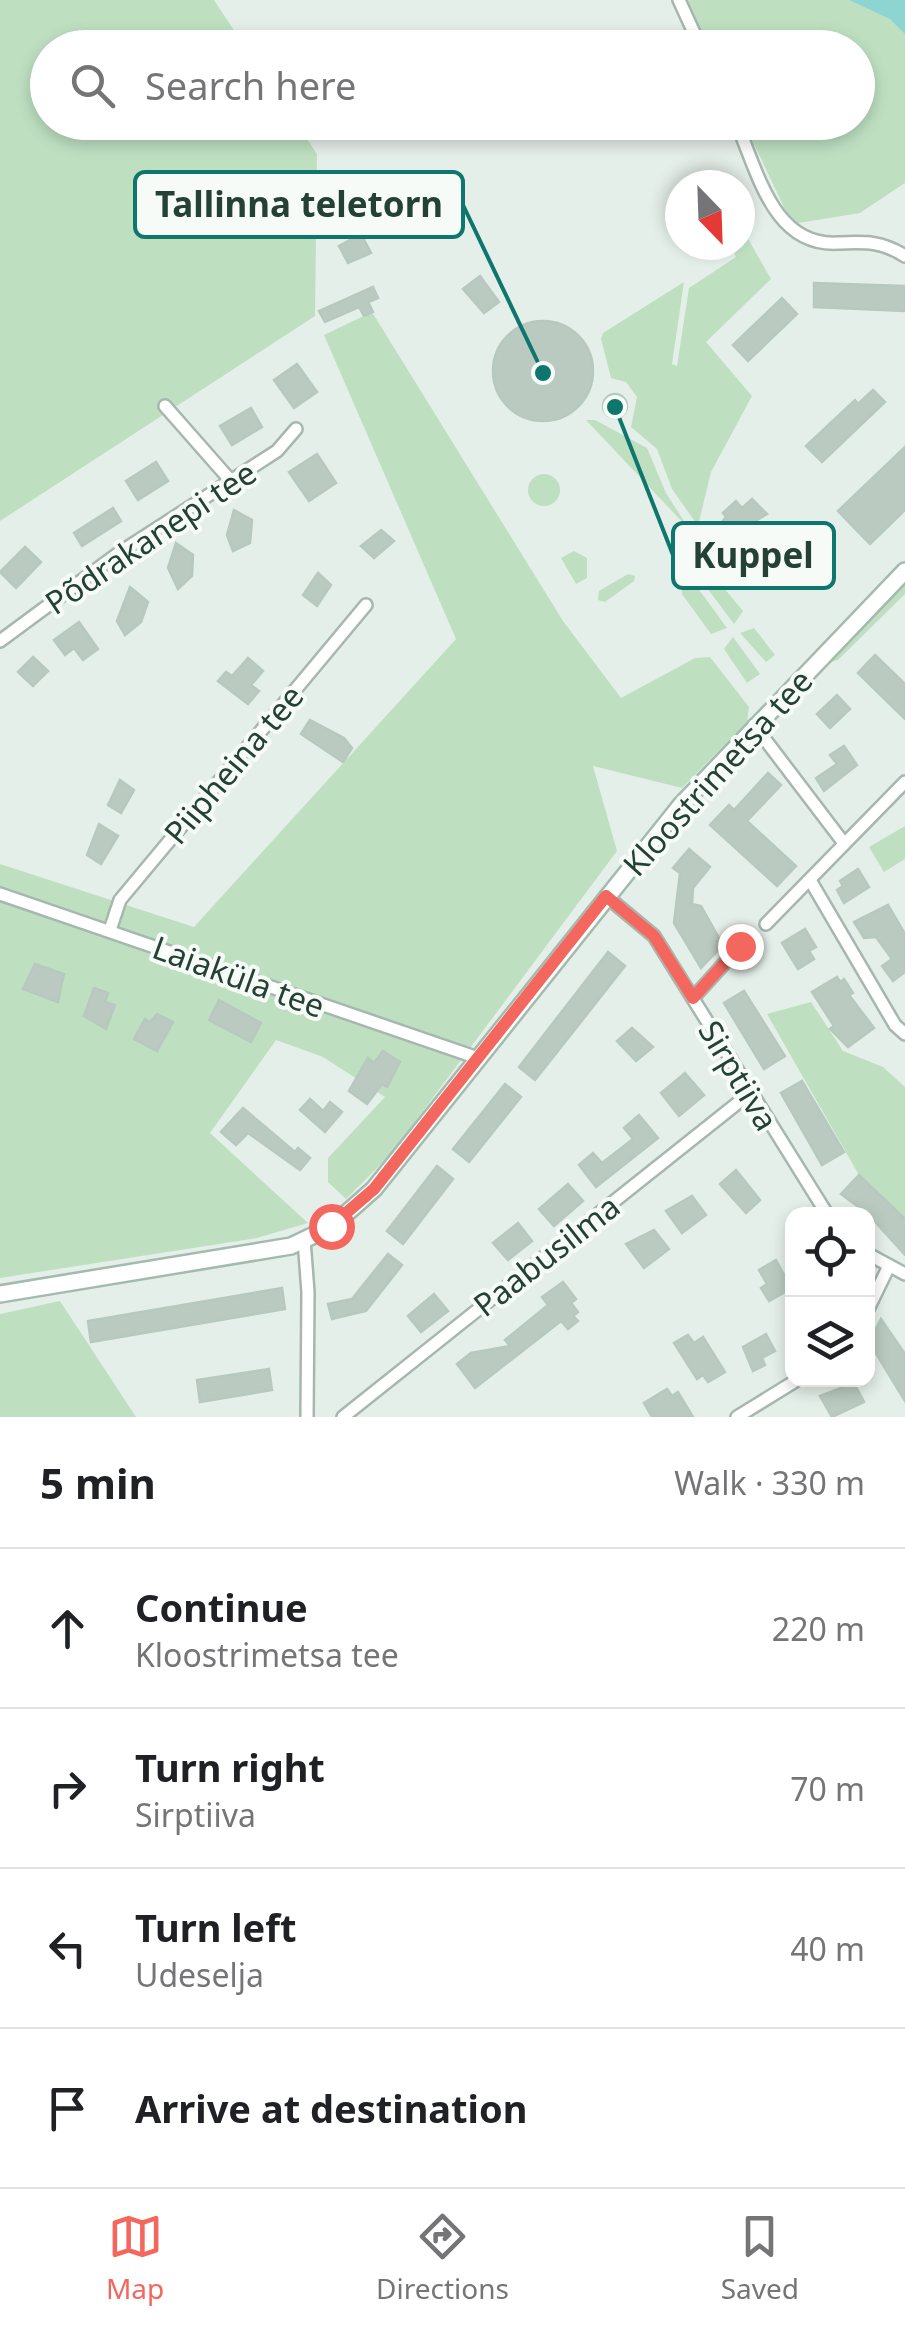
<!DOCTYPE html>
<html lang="en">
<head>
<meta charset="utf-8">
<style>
	:root { --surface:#fff; --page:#f6f6f6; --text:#202124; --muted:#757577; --line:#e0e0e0; --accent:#f4675e }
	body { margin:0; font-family:"Noto Sans",sans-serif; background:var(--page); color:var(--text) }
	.controls { position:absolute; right:30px; bottom:30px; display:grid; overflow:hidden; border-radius:20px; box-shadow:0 5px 15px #0003 }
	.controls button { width:90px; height:90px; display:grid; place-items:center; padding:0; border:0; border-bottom:2px solid var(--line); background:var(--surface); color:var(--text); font:50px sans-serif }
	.compass { position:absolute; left:665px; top:170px; width:90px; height:90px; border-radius:50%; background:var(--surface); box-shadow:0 5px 15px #0003; rotate:157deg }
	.stop { position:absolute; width:30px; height:30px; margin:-22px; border:8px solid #f4675e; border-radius:50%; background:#fff }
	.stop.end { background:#f4675e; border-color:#fff; box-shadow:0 2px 10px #0008 }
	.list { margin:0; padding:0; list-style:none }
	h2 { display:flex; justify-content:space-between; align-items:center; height:130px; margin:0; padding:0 40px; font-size:42px }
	h2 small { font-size:32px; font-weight:400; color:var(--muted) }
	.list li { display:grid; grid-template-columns:65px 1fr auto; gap:30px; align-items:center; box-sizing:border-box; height:160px; padding:0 40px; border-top:2px solid var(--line) }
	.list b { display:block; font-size:38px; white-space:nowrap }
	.list p { margin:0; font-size:32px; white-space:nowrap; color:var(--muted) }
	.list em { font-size:32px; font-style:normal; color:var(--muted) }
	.icon { flex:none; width:55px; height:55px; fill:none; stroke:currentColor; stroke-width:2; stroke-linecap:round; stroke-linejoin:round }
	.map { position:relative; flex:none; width:905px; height:1417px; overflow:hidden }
	.search { position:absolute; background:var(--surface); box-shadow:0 5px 15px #0003; left:30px; right:30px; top:30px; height:110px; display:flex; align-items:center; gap:25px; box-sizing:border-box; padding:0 35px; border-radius:55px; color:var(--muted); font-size:38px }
	.sheet { height:770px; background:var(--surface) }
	nav { display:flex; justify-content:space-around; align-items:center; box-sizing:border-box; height:140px; border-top:2px solid var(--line); background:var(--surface); font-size:28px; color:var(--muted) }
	nav a { display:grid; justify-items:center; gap:5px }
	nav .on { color:var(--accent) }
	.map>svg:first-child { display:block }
</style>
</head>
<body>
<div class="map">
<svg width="905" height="1417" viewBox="0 0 905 1417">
	<rect width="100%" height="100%" fill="#e5efe9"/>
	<g fill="#bee0c1">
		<path d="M0,0H214L245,47L48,48V122L296,123L317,154L315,316L0,521Z"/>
		<path d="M686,0H905V183L860,213L792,224L744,123L858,122V48L708,47Z"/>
		<path d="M747,237L771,279L706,342L752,396L711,472L698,526L672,489L657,449L631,427L637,397L626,382L611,378L601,339L603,333L684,282L672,364L677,366L689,288L736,257L732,248Z"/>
		<path d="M372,312L563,621L621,698L695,658L710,657L749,707L747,722L682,788L593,766L617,851L391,1154L346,1199L328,1182V1158L385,1097L323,1057L276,1040L210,1133L308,1223L257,1238L0,1278V864L194,927L456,639L324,335Z"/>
		<path d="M586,420H595L647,448L666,493L689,529Z"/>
		<circle cx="544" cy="490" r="16"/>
		<path d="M574,551L587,558V578L576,584L561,558Z"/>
		<path d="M709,570L743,611L734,624L698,576Z"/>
		<path d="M628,574L635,576L634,581L605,602L598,600L599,591Z"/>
		<path d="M692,580L727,628L711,634L682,594V588Z"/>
		<path d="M905,583V594L838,660L831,662L832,655Z"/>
		<path d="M754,628L775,655L766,662L740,633Z"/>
		<path d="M733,637L760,674L747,683L724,649Z"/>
		<path d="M905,826V859L884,872L869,847Z"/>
		<path d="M811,1002L843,1051L883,1067L905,1087V1219L859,1175L767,1014Z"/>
		<path d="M60,1301L136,1417H0V1314Z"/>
	</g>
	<path fill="#8dd4d2" d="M849,0H905V34L890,19Z"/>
	<g fill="#bacac1" stroke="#b7c9be" stroke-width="2.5">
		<path d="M361,234L371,253L348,263L339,246Z"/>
		<path d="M480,276L499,302L484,313L463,289Z"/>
		<path d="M814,283L905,286V311L814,307Z"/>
		<path d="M373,287L378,298L368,302L373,312L364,316L359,307L325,322L319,311Z"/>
		<path d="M782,298L797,314L748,361L733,345Z"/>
		<circle cx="543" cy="371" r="50"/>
		<path d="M297,364L317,392L294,408L274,380Z"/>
		<path d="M873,390L885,402L822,462L806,446L855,400L858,404Z"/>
		<circle cx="615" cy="406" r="12"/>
		<path d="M251,408L262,427L232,445L220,426Z"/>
		<path d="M905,447V510L870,544L838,511Z"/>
		<path d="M317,454L336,483L309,501L289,472Z"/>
		<path d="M156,462L168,481L138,500L126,481Z"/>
		<path d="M752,499L767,514L733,534L722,522L726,517L723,513L736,501L742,508Z"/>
		<path d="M113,508L121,521L82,546L74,533Z"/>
		<path d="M234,510L252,520L250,543L233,551L227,535Z"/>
		<path d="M381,530L394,541L374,558L361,546Z"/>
		<path d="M176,543L193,555L192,576L178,589L168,568Z"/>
		<path d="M25,547L41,562L16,588L0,572Z"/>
		<path d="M318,573L331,585L317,606L303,595Z"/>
		<path d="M130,587L148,602L141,622L125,635L117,621Z"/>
		<path d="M79,622L98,649L83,660L74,648L65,655L54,640Z"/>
		<path d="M875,655L905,684V719L858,673Z"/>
		<path d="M33,657L48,671L33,686L18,672Z"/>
		<path d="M248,658L263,671L251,685L259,691L248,704L218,681L226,672L232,676Z"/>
		<path d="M837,695L850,709L830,728L817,714Z"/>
		<path d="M310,720L344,738L352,748L343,762L301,734Z"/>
		<path d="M844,746L857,765L824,791L816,778L837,764L830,755Z"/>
		<path d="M768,773L781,785L747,821L796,866L777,886L710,825L729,805L734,810Z"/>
		<path d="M120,780L134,790L121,813L108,805Z"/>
		<path d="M99,824L118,836L101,864L87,855Z"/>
		<path d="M689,849L710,867L693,888L692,904L701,906L723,945L701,968L674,923L680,873L673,868Z"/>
		<path d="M858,869L869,887L844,903L837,890L843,886L840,881Z"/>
		<path d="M888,905L905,934V972L893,981L882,966L892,959L876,937L864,938L854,922Z"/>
		<path d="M805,929L816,947L809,951L814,959L798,969L782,943Z"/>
		<path d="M608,952L625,966L535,1080L519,1067Z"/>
		<path d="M35,964L64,974L58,1002L23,989Z"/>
		<path d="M837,977L840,982L844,979L853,993L849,995L874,1028L848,1047L830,1029L834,1026L812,992Z"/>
		<path d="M94,988L108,993L105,1002L115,1005L106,1029L84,1016Z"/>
		<path d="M744,991L785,1056L764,1069L724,1003Z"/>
		<path d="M219,1000L261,1023L251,1042L209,1020Z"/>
		<path d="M157,1014L173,1022L157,1051L134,1039L145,1019L150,1022Z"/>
		<path d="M632,1028L653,1047L636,1061L617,1041Z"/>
		<path d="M383,1051L400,1062L387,1087L382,1084L367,1104L349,1091L368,1058L374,1063Z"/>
		<path d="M685,1073L704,1095L679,1116L661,1093Z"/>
		<path d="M802,1081L844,1152L822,1165L781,1093Z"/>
		<path d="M505,1084L521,1097L469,1162L453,1149Z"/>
		<path d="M310,1099L323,1111L330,1102L342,1112L325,1132L300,1110Z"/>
		<path d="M243,1108L295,1152L298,1148L310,1158L300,1170L248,1133L236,1145L221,1132Z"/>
		<path d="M639,1115L658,1138L596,1187L579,1165L593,1153L602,1163L633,1139L624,1128Z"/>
		<path d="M437,1166L453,1179L403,1244L387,1231Z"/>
		<path d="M736,1170L760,1200L746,1213L720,1184Z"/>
		<path d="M859,1175L905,1219V1255L868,1214L841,1194Z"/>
		<path d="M568,1184L583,1201L554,1226L539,1209Z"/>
		<path d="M692,1196L706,1215L682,1233L666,1211Z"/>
		<path d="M518,1223L532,1241L508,1260L493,1243Z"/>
		<path d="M654,1230L669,1249L644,1268L626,1244Z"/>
		<path d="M388,1254L402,1265L366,1311L332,1319L328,1304L352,1299Z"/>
		<path d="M776,1260L784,1275L792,1271V1288L769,1301L761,1288L767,1284L759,1270Z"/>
		<path d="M563,1282L576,1299L571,1303L578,1312L573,1316L578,1321L568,1329L561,1321L475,1388L457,1364L471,1353L510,1346L505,1340L548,1305L542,1297Z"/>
		<path d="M282,1288L285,1309L91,1342L88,1321Z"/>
		<path d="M434,1294L448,1311L421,1332L408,1316Z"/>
		<path d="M881,1319L905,1354V1401L869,1342Z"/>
		<path d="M766,1334L775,1351L762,1358L765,1365L753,1371L743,1347Z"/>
		<path d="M688,1335L694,1343L703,1337L725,1372L708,1382L703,1375L697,1379L674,1343Z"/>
		<path d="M269,1369L272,1390L200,1402L197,1380Z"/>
		<path d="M854,1383L864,1402L832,1417L820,1396Z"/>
		<path d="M667,1389L672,1396L678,1392L693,1417H652L644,1403Z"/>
	</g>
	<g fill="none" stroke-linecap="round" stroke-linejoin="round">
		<defs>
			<g id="minor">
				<path d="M679,0L701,48"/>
				<path d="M736,122C758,172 773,247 838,243C866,242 881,241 905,256"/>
				<path d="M165,406L231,481"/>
				<path d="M0,641L119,553L277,451L296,429"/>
				<path d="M754,725L843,842"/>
				<path d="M810,880L895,1025L905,1034"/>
				<path d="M0,894L478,1058"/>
				<path d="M606,896L654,936L827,1214"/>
				<path d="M766,924L905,782"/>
				<path d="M110,930L120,900L366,605"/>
				<path d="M693,998L740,946"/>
				<path d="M304,1240L308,1292L307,1417"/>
				<path d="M868,1254L905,1274"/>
				<path d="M868,1309L888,1268"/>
				<path d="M343,1417L749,1094"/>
				<path d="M737,1417L797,1380"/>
			</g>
			<path id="secondary" d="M0,1294L291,1246L331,1227L374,1189L681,805L905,571"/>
		</defs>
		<use href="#minor" stroke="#a7b7af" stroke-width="16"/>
		<use href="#secondary" stroke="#a3bbae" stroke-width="20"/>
		<use href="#minor" stroke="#fff" stroke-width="11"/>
		<use href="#secondary" stroke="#fff" stroke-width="15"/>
	</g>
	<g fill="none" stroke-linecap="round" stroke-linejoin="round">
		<path stroke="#f4675e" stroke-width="12" d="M331,1226L374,1189L606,896L654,936L693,998L740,946"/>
	</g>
	<g text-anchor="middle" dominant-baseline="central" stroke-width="8" stroke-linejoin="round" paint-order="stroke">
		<g font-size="32" fill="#244134" stroke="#f6fbf8">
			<text transform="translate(150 537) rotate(-34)">Põdrakanepi tee</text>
			<text transform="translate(233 764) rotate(-50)">Piipheina tee</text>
			<text transform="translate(717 772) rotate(-48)">Kloostrimetsa tee</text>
			<text transform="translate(239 976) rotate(20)">Laiaküla tee</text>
			<text transform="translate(739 1075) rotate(59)">Sirptiiva</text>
			<text transform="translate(546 1255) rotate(-38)">Paabusilma</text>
		</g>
	</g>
	<path fill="none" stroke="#0f766e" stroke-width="4" d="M543 373L463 205M615 407L673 555"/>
	<g fill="#0f766e" stroke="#f6fbf8" stroke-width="4">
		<circle cx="543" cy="373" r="10"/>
		<circle cx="615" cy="407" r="10"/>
	</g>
	<g fill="#f6fbf8" stroke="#0f766e" stroke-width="4">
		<rect x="135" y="172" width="328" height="65" rx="10"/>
		<rect x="673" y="523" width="161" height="65" rx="10"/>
	</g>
	<g font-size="35" text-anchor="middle" font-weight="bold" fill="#244134">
		<text x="299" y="217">Tallinna teletorn</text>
		<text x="753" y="568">Kuppel</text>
	</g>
</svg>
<div class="controls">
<button><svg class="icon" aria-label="locate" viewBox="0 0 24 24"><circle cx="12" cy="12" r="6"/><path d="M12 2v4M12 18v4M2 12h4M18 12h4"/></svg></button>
<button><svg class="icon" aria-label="layers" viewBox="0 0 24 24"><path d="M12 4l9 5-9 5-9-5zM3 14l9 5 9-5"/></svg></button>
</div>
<svg class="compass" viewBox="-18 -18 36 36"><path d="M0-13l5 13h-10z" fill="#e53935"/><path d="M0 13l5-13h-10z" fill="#757577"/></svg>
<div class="stop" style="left:331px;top:1226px"></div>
<div class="stop end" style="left:740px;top:946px"></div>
<div class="search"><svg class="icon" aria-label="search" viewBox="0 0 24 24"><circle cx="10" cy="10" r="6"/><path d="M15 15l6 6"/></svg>Search here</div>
</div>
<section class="sheet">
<h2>5 min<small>Walk · 330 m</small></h2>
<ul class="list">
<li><svg class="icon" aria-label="ahead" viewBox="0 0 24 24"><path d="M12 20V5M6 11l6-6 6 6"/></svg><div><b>Continue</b><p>Kloostrimetsa tee</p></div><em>220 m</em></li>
<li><svg class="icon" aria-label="right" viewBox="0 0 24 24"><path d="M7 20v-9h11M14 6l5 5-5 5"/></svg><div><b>Turn right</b><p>Sirptiiva</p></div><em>70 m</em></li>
<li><svg class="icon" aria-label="left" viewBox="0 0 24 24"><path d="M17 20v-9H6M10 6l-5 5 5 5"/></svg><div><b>Turn left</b><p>Udeselja</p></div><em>40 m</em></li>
<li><svg class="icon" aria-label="arrive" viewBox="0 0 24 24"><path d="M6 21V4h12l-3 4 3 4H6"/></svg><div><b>Arrive at destination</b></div></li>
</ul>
</section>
<nav>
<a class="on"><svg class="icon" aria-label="map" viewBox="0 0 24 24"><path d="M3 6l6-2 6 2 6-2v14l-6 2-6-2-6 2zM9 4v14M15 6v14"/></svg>Map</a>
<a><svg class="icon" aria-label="directions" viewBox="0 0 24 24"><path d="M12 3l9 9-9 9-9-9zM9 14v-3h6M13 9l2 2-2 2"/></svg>Directions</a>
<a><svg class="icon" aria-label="saved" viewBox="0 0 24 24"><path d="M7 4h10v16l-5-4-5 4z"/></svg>Saved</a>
</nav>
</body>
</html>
